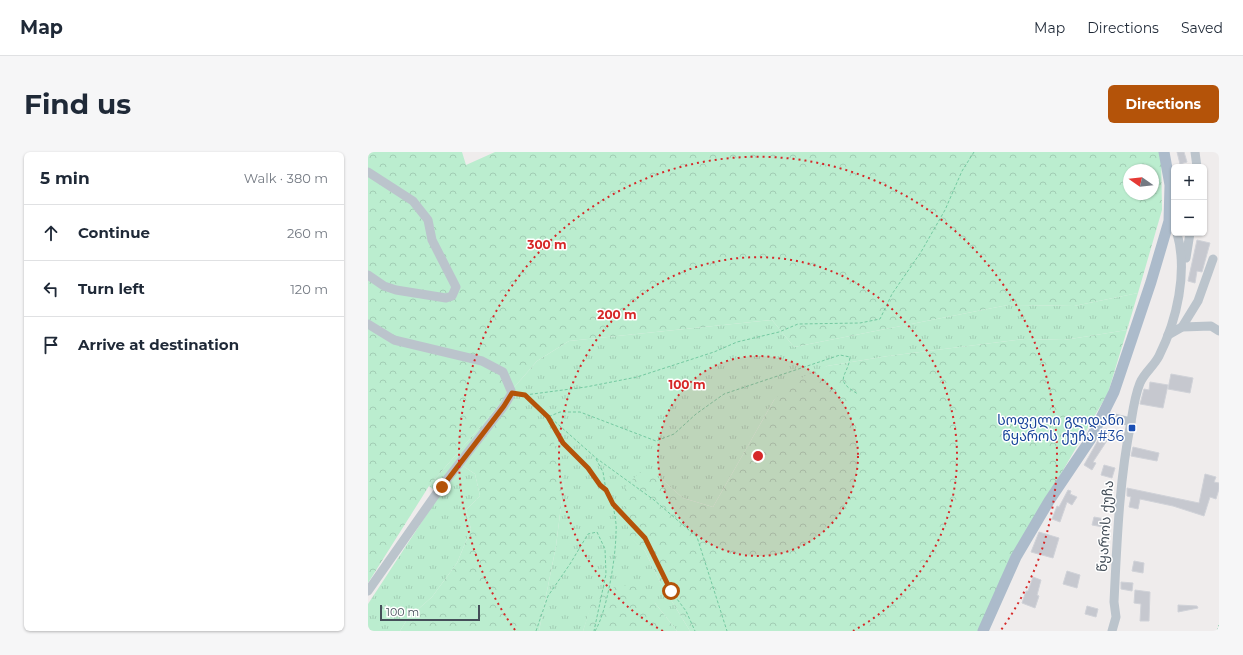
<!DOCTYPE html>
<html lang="en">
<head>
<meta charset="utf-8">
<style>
	:root { --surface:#fff; --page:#f6f6f7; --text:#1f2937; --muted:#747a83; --line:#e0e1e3; --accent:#b45309 }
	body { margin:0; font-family:Montserrat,"Noto Sans Georgian",sans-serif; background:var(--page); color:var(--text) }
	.controls { position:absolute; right:12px; top:12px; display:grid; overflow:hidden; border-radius:6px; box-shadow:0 1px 3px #0004 }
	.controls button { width:36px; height:36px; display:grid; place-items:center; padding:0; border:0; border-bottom:1px solid var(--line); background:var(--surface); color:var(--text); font:20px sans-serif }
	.compass { position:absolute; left:755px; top:12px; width:36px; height:36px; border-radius:50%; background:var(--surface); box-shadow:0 1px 3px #0004; rotate:284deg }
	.scale { position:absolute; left:12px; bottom:10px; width:100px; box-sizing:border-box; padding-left:4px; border:2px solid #454f59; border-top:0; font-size:11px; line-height:14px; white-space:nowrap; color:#454f59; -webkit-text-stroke:3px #fff; paint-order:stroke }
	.stop { position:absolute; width:12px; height:12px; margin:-9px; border:3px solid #b45309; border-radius:50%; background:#fff }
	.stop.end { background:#b45309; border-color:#fff; box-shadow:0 1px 4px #0008 }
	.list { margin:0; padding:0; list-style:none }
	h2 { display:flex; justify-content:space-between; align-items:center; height:52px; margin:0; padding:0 16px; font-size:17px }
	h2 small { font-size:13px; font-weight:400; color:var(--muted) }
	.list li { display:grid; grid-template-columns:26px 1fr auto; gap:12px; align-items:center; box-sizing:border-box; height:56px; padding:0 16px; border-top:1px solid var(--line) }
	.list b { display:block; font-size:15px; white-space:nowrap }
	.list em { font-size:13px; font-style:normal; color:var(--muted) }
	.icon { flex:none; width:22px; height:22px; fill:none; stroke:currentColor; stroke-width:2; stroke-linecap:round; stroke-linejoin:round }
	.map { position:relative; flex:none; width:851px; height:479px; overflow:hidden; border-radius:6px }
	header { display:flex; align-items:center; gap:24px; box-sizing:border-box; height:56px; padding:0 20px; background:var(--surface); border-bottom:1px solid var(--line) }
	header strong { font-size:19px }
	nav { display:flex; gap:22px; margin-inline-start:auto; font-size:14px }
	.intro { display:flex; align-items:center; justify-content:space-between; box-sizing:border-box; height:96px; padding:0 24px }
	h1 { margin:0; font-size:28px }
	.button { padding:10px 18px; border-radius:6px; background:var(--accent); color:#fff; font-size:14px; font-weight:700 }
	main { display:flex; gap:24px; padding:0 24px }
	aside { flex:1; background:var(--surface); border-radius:6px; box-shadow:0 1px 3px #0004 }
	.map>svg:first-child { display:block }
</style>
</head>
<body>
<header>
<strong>Map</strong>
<nav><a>Map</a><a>Directions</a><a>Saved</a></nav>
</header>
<div class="intro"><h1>Find us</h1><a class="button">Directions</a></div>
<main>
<aside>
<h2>5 min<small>Walk · 380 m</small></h2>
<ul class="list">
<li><svg class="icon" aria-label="ahead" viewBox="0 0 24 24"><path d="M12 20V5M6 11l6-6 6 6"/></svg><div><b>Continue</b></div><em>260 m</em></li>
<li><svg class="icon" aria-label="left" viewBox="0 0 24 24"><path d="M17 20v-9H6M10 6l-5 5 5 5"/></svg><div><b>Turn left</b></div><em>120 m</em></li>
<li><svg class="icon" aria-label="arrive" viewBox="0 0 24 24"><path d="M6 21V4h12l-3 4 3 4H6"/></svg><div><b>Arrive at destination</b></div></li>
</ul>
</aside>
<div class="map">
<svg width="851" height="479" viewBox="0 0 851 479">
	<defs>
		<pattern id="grass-tufts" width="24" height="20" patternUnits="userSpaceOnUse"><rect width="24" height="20" fill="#bbedcf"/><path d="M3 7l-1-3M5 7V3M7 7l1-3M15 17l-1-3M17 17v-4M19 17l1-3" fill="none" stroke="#a2cdb4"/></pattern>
		<pattern id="forest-crowns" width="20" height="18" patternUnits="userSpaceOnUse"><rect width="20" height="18" fill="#bbedcf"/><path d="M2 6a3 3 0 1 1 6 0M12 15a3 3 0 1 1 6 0" fill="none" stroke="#a2cdb4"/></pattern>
	</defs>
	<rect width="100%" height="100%" fill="#efecec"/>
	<path fill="url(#grass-tufts)" d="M770,141L759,178L696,188L657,187L520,204L459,214L406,248L345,355L315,346L293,327L262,385L277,399L292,430L322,479H309L287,451L227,443L215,479H171L188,394L196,330L95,314L107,322L112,344L98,358L103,377L89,411L64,445L40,466L32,479H0V452L72,342L61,334L169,209L201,189L404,168L426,195L640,153L706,154Z"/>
	<g fill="url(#forest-crowns)" fill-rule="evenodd">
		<path d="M0,0H94L98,13L127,0H793L794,58L770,141L706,154L640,153L426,195L404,168L201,189L169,209L61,334L0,431ZM761,18H785V42H761Z"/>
		<path d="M759,178L740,241L662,375L611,479H322L292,430L277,399L262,386L255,349L257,335L272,320L293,327L315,346L345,355L406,248L420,234L440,222L459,214L520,204L657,187L696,188Z"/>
		<path d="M145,247L183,279L196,330L188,394L171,479H32L40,466L64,445L89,411L103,377L98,358L112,344L107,322L95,314Z"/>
		<path d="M268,433L287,451L309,479H215L226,443L250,434Z"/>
	</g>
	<g fill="#c6c8cf" stroke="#d0d2d8">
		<path d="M809,0H816L819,10L812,12Z"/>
		<path d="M829,88L842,91L834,120L829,119L827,131L820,129Z"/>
		<path d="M803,222L825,226L822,241L800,237Z"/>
		<path d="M782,230L800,233L795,256L772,252L776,237L781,238Z"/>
		<path d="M737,276L744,281L725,310L728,311L724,318L716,313Z"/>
		<path d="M765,295L791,301L789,309L763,304Z"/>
		<path d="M736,313L747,316L744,326L733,323Z"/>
		<path d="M837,322L848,325L846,330L851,331V337L848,347L842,345L836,364L805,354L772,347L770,357L761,355L763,345L759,344V336L831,351Z"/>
		<path d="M700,338L703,339L702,342L709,345L704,353L699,350L692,370L684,367L689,354L691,355Z"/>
		<path d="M726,365L737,367L735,375L724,373Z"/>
		<path d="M671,380L691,386L685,406L663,400Z"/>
		<path d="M766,409L776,411L775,421L764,419Z"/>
		<path d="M699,419L712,423L709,436L695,432Z"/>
		<path d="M665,425L673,428L669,443L671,444L667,456L654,451L658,439H660Z"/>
		<path d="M753,430L765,431L764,439L753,437Z"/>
		<path d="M767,438L782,440L781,469H772L773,452L766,451Z"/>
		<path d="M810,453L829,454L830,456L810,460Z"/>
		<path d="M719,454L730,457L728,465L717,462Z"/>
	</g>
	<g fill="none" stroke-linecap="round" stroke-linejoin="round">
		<g stroke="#74c9a1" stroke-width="1" stroke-dasharray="3 2" stroke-linecap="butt">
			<path d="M152,242L157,243L228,306L286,348L329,385L359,479"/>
			<path d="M157,243L218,235L269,225L346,200L369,190L411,180L430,172L492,171L512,167L524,142L553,100L577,58L594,19L606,0"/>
			<path d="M228,307L235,320L238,338L245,352L277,386L303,439L318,459L327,479"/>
			<path d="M238,338C230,332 227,323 220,316C206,300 186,287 180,265L192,260H212L288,289L306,282L328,262L356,242L472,203L482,205C480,225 464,227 490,242"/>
			<path d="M168,479L180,444L202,412L220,382L229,380L237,397L238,422L226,479"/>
			<path d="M227,479C239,460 248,404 248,380C249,371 246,361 245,352"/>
			<path d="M849,479L851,473"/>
		</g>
		<g stroke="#bbc4cc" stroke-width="9">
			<path d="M827,0L829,15"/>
			<path d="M0,20L45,49L60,68L64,88L88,135L84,144L78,146L28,138L16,134L0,123"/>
			<path d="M818,106L822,81"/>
			<path d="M0,172L26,188L114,209L135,220L144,241L136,254L73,335L0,439"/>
			<path d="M814,175L830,149L845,107"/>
			<path d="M800,183L814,175L843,174L851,179"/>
			<path d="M735,263L763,270"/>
			<path d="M744,479L748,465L746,450C749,390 751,329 763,270C765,257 767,243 772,231C776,221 786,214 791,204C809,168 820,120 809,81"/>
		</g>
		<path stroke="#acbbcb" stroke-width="11" d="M615,479L648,405L681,349L722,288L746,240L783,130L801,69L802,33L796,0"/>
	</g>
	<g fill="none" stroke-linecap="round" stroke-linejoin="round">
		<path stroke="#b45309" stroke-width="5" d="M74,335L136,254L144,241L157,243L180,265L195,291L220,316L232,333L238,338L245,352L277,386L303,439"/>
	</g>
	<circle cx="390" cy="304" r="100" fill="#d62828" fill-opacity=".12"/>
	<g fill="none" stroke="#d62828" stroke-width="2" stroke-dasharray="2 4">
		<circle cx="390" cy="304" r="100"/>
		<path d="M295 479A199 199 0 1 1 485 479"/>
		<path d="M147 478A299 299 0 1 1 633 478"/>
	</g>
	<rect fill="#1a4fb4" stroke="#fff" stroke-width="1.5" x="760" y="272" width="8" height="8" rx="2"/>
	<g text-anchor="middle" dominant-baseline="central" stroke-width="3" stroke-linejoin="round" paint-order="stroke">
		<g font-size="14" fill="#164399" stroke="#fff" text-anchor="end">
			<text x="756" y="268">სოფელი გლდანი<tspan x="756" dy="16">წყაროს ქუჩა #36</tspan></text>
		</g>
		<g font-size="14" fill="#454f59" stroke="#fff">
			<text transform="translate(737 374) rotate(-86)">წყაროს ქუჩა</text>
		</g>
	</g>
	<circle cx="390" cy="304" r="6" fill="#d62828" stroke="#fff" stroke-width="2"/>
	<g font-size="12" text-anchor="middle" font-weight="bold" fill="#d62828" stroke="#fff" stroke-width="3" stroke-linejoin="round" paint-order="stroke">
		<text x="179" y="97">300 m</text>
		<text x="249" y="167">200 m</text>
		<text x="319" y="237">100 m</text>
	</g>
</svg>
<div class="controls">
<button>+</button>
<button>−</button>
</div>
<svg class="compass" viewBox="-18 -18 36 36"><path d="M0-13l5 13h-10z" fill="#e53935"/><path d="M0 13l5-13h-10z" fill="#747a83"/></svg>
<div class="scale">100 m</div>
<div class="stop" style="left:303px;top:439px"></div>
<div class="stop end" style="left:74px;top:335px"></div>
</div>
</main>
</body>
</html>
